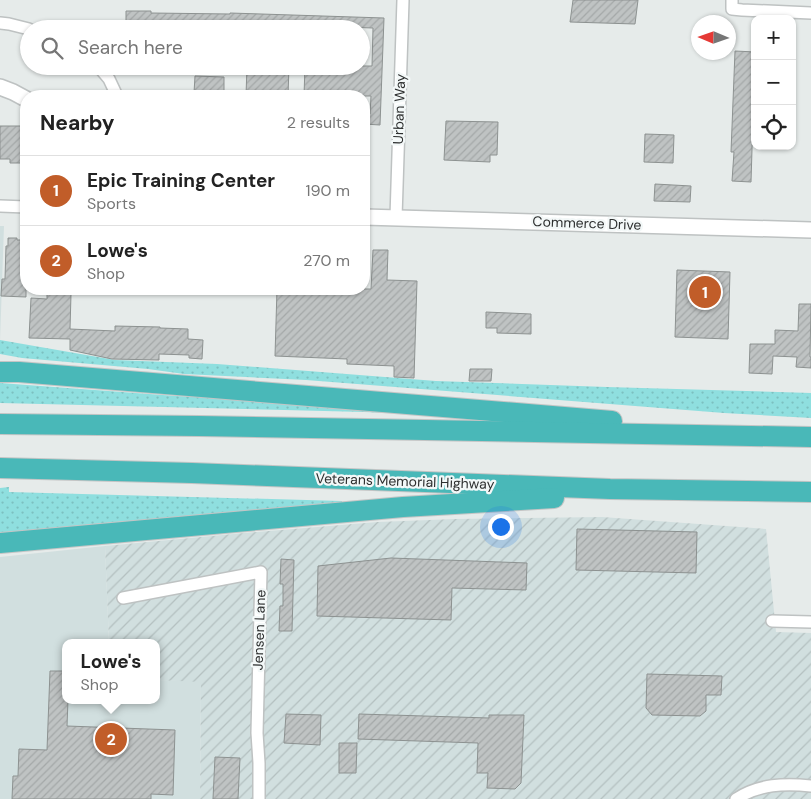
<!DOCTYPE html>
<html lang="en">
<head>
<meta charset="utf-8">
<style>
	:root { --surface:#fff; --page:#f6f6f6; --text:#222; --muted:#767676; --line:#e0e0e0; --accent:#c15d29 }
	body { margin:0; font-family:"DM Sans",sans-serif; background:var(--page); color:var(--text) }
	.controls { position:absolute; right:15px; top:15px; display:grid; overflow:hidden; border-radius:10px; box-shadow:0 1px 4px #0004 }
	.controls button { width:45px; height:45px; display:grid; place-items:center; padding:0; border:0; border-bottom:1px solid var(--line); background:var(--surface); color:var(--text); font:25px sans-serif }
	.compass { position:absolute; left:691px; top:15px; width:45px; height:45px; border-radius:50%; background:var(--surface); box-shadow:0 1px 4px #0004; rotate:272deg }
	.you { position:absolute; left:500px; top:526px; width:18px; height:18px; margin:-12px; border:4px solid #fff; border-radius:50%; background:#1a73e8; box-shadow:0 0 0 8px #1a73e833 }
	.badge { display:grid; place-items:center; width:32px; height:32px; border-radius:50%; background:var(--accent); color:#fff; font-size:16px; font-weight:700 }
	.pin { position:absolute; translate:-50% -50%; border:2px solid #fff; box-shadow:0 1px 5px #0006 }
	.popup { position:absolute; left:62px; top:639px; width:98px; height:65px; box-sizing:border-box; display:grid; place-content:center; border-radius:10px; background:var(--surface); filter:drop-shadow(0 1px 4px #0005); font-size:16px; white-space:nowrap; color:var(--muted) }
	.popup b { font-size:19px; color:var(--text) }
	.popup::after { content:''; position:absolute; left:50%; top:100%; margin-left:-10px; border:10px solid transparent; border-top-color:var(--surface) }
	.list { margin:0; padding:0; list-style:none }
	h2 { display:flex; justify-content:space-between; align-items:center; height:65px; margin:0; padding:0 20px; font-size:21px }
	h2 small { font-size:16px; font-weight:400; color:var(--muted) }
	.list li { display:grid; grid-template-columns:32px 1fr auto; gap:15px; align-items:center; box-sizing:border-box; height:70px; padding:0 20px; border-top:1px solid var(--line) }
	.list b { display:block; font-size:19px; white-space:nowrap }
	.list p { margin:0; font-size:16px; white-space:nowrap; color:var(--muted) }
	.list em { font-size:16px; font-style:normal; color:var(--muted) }
	.icon { flex:none; width:28px; height:28px; fill:none; stroke:currentColor; stroke-width:2; stroke-linecap:round; stroke-linejoin:round }
	.map { position:relative; flex:none; width:811px; height:799px; overflow:hidden }
	.search { position:absolute; background:var(--surface); box-shadow:0 1px 4px #0004; left:20px; top:20px; width:350px; height:55px; display:flex; align-items:center; gap:12px; box-sizing:border-box; padding:0 18px; border-radius:28px; color:var(--muted); font-size:19px }
	.panel { position:absolute; background:var(--surface); box-shadow:0 1px 4px #0004; left:20px; top:90px; width:350px; height:205px; border-radius:20px }
	.map>svg:first-child { display:block }
</style>
</head>
<body>
<div class="map">
<svg width="811" height="799" viewBox="0 0 811 799">
	<defs>
		<pattern id="industrial-furrows" width="10" height="10" patternUnits="userSpaceOnUse" patternTransform="scale(1.25)"><rect width="10" height="10" fill="#d1dfdf"/><path d="M-1 1l2-2M0 10L10 0M9 11l2-2" fill="none" stroke="#b4c0c0"/></pattern>
		<pattern id="grass-dots" width="8" height="8" patternUnits="userSpaceOnUse" patternTransform="scale(1.25)"><rect width="8" height="8" fill="#8fdfdf"/><path d="M2 2h.1M6 6h.1" fill="none" stroke="#7cc0c0" stroke-width="1.8" stroke-linecap="round"/></pattern>
		<pattern id="building-hatch" width="6" height="6" patternUnits="userSpaceOnUse" patternTransform="scale(1.25)"><rect width="6" height="6" fill="#bfc3c3"/><path d="M-1 1l2-2M0 6l6-6M5 7l2-2" fill="none" stroke="#a4a8a8"/></pattern>
	</defs>
	<rect width="100%" height="100%" fill="#e6ebea"/>
	<g fill="#d1dfdf">
		<path d="M0,226H4L0,341Z"/>
		<path d="M105,546L109,643H66V700H156V680L201,681L200,799H0V557Z"/>
	</g>
	<path fill="url(#industrial-furrows)" d="M602,517L766,529L776,632L811,633V799H200L201,682L156,680V643H109L105,546L244,533L378,522L455,519Z"/>
	<g fill="url(#grass-dots)">
		<path d="M0,340L115,360L217,364L436,381L607,387L811,393V418L724,413L306,380L184,374L148,369L22,358L0,354Z"/>
		<path d="M0,383L176,396L294,401L417,414L364,412L0,403Z"/>
		<path d="M9,487V492L342,501V503L186,518L117,522L0,533V488Z"/>
	</g>
	<g fill="url(#building-hatch)" stroke="#8d9291">
		<path d="M573,0H638L635,24L570,22Z"/>
		<path d="M126,11H151V13L230,14V13L384,18L380,125L364,124V114H370L371,96H304L305,66H372L373,28L226,23V29H126Z"/>
		<path d="M735,51L755,52V117H753L751,182L732,181L734,152H731Z"/>
		<path d="M247,66H289L288,96H246Z"/>
		<path d="M195,76L224,77V96H200V94L194,93Z"/>
		<path d="M446,121L498,122L497,155H490V162L444,160Z"/>
		<path d="M0,126H26V163H10V159H0Z"/>
		<path d="M645,134L674,135L673,163L644,162Z"/>
		<path d="M655,184L691,186L690,202L654,201Z"/>
		<path d="M8,238H17V240H22L21,280H26V297L1,296L2,279H5L6,246H8Z"/>
		<path d="M373,250H388L387,280L417,281L414,378L394,377V366L347,364V359L275,356L277,289H371Z"/>
		<path d="M677,270L730,272L728,339L675,337Z"/>
		<path d="M47,293L71,294L70,329L115,331V326L160,327V328L188,329V339L203,340L202,359L189,358V355L159,354V360L112,359L70,350V339L29,338L31,298L47,299Z"/>
		<path d="M799,304H811L810,357H811V368L796,367L797,357L773,356L772,374L749,373L750,344H775V330L798,331Z"/>
		<path d="M486,312L531,314V334L497,333V328H486Z"/>
		<path d="M470,369H492L491,381H469Z"/>
		<path d="M577,529L697,532L696,573L576,570Z"/>
		<path d="M391,558L527,563L526,590L452,588L451,620L317,616L318,566Z"/>
		<path d="M281,559L294,560L292,631H279L280,606H283V584H280Z"/>
		<path d="M50,671H66V700H68L67,726L175,730L173,795L151,794V799H12L13,776H18L19,749L47,750Z"/>
		<path d="M647,674L722,676L721,695H706V711L700,716L652,715L646,708Z"/>
		<path d="M286,714L321,715L320,745L284,743Z"/>
		<path d="M359,714L489,718V715H524L521,783L515,789L487,788L488,773H477L478,743L358,739Z"/>
		<path d="M339,743H357L356,773H339Z"/>
		<path d="M215,757L240,758L238,799H213Z"/>
	</g>
	<g fill="none" stroke-linecap="round" stroke-linejoin="round">
		<defs>
			<g id="street">
				<path d="M732,0V9L742,10L811,13"/>
				<path d="M0,23L9,24L29,29"/>
				<path d="M98,66L109,79L117,96"/>
				<path d="M0,206L26,207"/>
				<path d="M396,217L403,0"/>
				<path d="M123,598L261,572L257,733L259,763V799"/>
				<path d="M772,621L811,622"/>
				<path d="M736,799C759,784 785,783 811,786"/>
			</g>
			<g id="secondary">
				<path d="M0,87L13,92L26,99"/>
				<path d="M364,217L811,230"/>
			</g>
			<g id="highway">
				<path d="M0,372H19L612,421"/>
				<path d="M0,424L199,426L811,437"/>
				<path d="M0,468L192,473L610,489L811,492"/>
				<path d="M0,543L403,507L554,498"/>
			</g>
		</defs>
		<use href="#street" stroke="#bec2c2" stroke-width="14"/>
		<use href="#secondary" stroke="#bec2c2" stroke-width="18"/>
		<use href="#highway" stroke="#c4c5c5" stroke-width="22"/>
		<use href="#street" stroke="#fff" stroke-width="11"/>
		<use href="#secondary" stroke="#fff" stroke-width="15"/>
		<use href="#highway" stroke="#49b8b8" stroke-width="20"/>
	</g>
	<g text-anchor="middle" dominant-baseline="central" stroke-width="4.5" stroke-linejoin="round" paint-order="stroke">
		<g font-size="14" fill="#2d2f2f" stroke="#f3f8f8">
			<text transform="translate(399 109) rotate(-88)">Urban Way</text>
			<text transform="translate(587 223) rotate(2)">Commerce Drive</text>
			<text transform="translate(405 481) rotate(2)">Veterans Memorial Highway</text>
			<text transform="translate(259 630) rotate(-88)">Jensen Lane</text>
		</g>
	</g>
</svg>
<div class="controls">
<button>+</button>
<button>−</button>
<button><svg class="icon" aria-label="locate" viewBox="0 0 24 24"><circle cx="12" cy="12" r="6"/><path d="M12 2v4M12 18v4M2 12h4M18 12h4"/></svg></button>
</div>
<svg class="compass" viewBox="-18 -18 36 36"><path d="M0-13l5 13h-10z" fill="#e53935"/><path d="M0 13l5-13h-10z" fill="#767676"/></svg>
<div class="you"></div>
<div class="pin badge" style="left:705px;top:292px">1</div>
<div class="pin badge" style="left:111px;top:739px">2</div>
<div class="popup"><b>Lowe's</b>Shop</div>
<div class="search"><svg class="icon" aria-label="search" viewBox="0 0 24 24"><circle cx="10" cy="10" r="6"/><path d="M15 15l6 6"/></svg>Search here</div>
<section class="panel">
<h2>Nearby<small>2 results</small></h2>
<ul class="list">
<li><span class="badge">1</span><div><b>Epic Training Center</b><p>Sports</p></div><em>190 m</em></li>
<li><span class="badge">2</span><div><b>Lowe's</b><p>Shop</p></div><em>270 m</em></li>
</ul>
</section>
</div>
</body>
</html>
